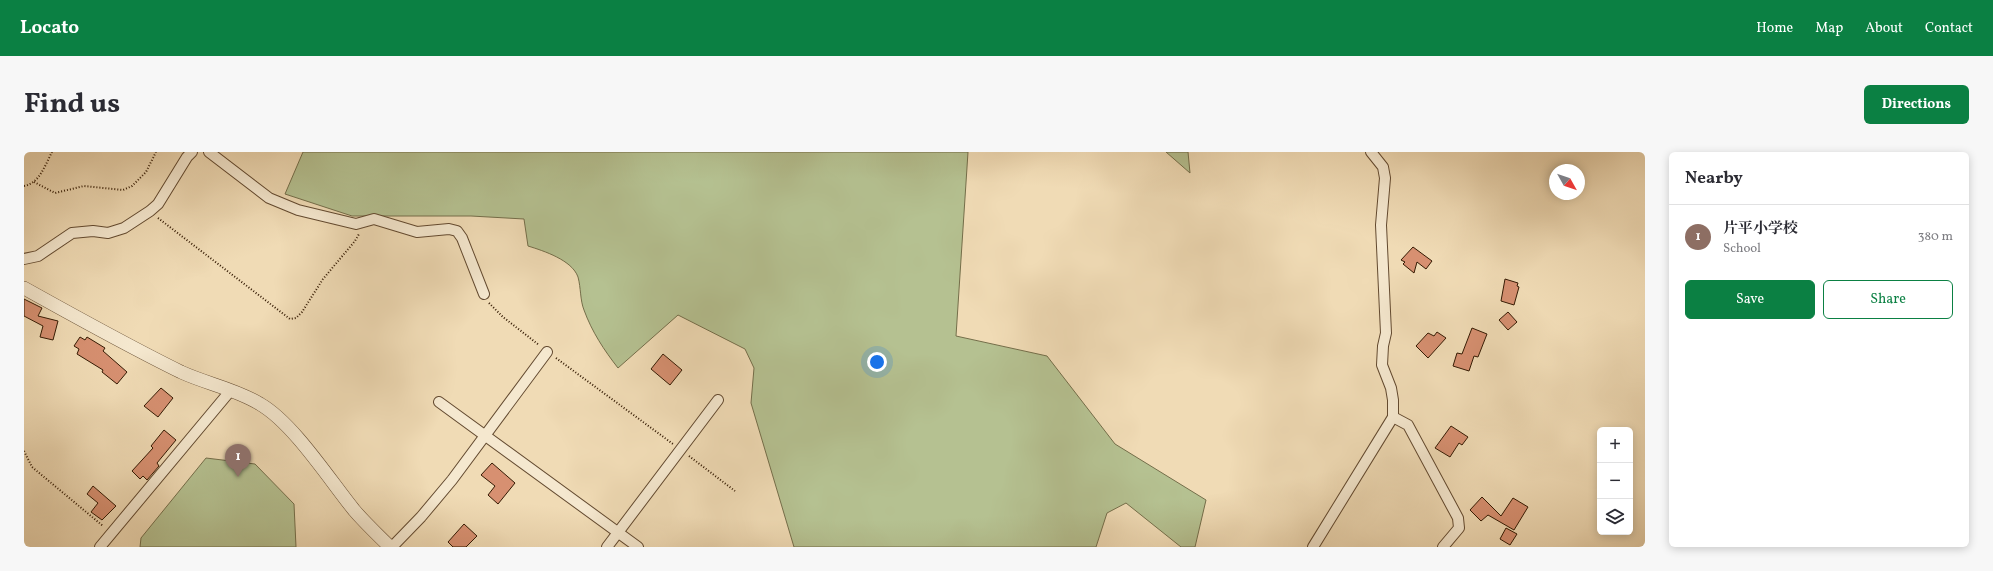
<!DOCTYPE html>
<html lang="en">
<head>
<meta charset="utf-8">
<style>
	:root { --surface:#fff; --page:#f7f7f7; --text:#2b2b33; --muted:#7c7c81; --line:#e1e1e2; --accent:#0b8043 }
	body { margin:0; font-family:Vollkorn,"Noto Serif JP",serif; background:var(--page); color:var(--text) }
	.controls { position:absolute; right:12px; bottom:12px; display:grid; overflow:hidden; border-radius:6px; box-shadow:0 2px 10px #0003 }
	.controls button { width:36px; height:36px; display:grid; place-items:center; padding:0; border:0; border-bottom:1px solid var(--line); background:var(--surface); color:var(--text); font:20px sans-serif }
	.compass { position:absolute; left:1525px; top:12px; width:36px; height:36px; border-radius:50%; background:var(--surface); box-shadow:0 2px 10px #0003; rotate:130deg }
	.you { position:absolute; left:853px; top:210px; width:14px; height:14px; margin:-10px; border:3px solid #fff; border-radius:50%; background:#1a73e8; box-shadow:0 0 0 6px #1a73e833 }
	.badge { display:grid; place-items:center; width:26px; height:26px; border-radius:50%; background:var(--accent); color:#fff; font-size:13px; font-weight:700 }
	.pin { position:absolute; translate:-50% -33px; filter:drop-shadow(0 1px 2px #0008) }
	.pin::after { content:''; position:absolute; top:21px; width:14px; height:12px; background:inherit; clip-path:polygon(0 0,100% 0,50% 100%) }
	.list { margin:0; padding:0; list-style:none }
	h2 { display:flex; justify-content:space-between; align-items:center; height:52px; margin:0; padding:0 16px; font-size:17px }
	h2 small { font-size:13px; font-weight:400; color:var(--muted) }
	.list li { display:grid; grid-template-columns:26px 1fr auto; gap:12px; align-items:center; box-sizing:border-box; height:64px; padding:0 16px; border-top:1px solid var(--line) }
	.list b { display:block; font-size:15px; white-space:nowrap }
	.list p { margin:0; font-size:13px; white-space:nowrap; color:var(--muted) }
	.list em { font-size:13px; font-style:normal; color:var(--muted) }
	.actions { display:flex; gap:8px; padding:12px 16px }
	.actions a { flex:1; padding:9px 0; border:1px solid var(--accent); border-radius:6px; text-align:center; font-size:14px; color:var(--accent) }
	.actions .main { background:var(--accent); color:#fff }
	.icon { flex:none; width:22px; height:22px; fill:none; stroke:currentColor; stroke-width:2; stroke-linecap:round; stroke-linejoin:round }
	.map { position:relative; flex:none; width:1621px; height:395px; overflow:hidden; border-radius:6px }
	header { display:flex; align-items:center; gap:24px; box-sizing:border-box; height:56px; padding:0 20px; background:var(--accent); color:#fff }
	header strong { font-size:19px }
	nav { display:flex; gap:22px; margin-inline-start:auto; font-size:14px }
	.intro { display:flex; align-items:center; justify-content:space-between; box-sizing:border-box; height:96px; padding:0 24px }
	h1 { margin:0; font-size:28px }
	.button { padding:10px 18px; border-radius:6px; background:var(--accent); color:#fff; font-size:14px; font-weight:700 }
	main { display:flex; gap:24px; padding:0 24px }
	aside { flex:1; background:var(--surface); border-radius:6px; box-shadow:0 2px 10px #0003 }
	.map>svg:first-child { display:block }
</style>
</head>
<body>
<header>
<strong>Locato</strong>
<nav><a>Home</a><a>Map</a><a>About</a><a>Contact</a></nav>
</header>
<div class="intro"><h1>Find us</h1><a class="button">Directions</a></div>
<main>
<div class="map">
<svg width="1621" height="395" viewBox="0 0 1621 395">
	<rect width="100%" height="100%" fill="#f0dbb5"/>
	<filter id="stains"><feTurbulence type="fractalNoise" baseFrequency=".005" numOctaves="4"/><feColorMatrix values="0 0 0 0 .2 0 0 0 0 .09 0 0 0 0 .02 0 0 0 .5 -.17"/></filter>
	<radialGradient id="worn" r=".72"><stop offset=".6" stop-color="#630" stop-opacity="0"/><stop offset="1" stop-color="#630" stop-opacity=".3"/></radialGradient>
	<g fill="#b5c191" stroke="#746e4a">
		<path d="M279,0H944L932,184L1023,204L1091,292L1182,348L1171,395H1157L1102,351L1083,361L1072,395H770L727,251L730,216L721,197L654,163L594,216C580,198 568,180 560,158C556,148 557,136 554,125C548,108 520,99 504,94L500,67L447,64H328L261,42Z"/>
		<path d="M1142,0H1164L1166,21Z"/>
		<path d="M182,306L231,312L270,352L272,395H116L117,386Z"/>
	</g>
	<g fill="#d79071" stroke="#341a03">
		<path d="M1389,95L1408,109L1402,117L1393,110L1390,121L1379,112L1381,110L1377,108Z"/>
		<path d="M1481,127L1494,131L1493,134L1495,135L1490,153L1477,149Z"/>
		<path d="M0,147L18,156L14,164L34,169L29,188L16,185L19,174L0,164Z"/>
		<path d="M1484,160L1493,170L1484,178L1475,168Z"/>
		<path d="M1448,176L1463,182L1454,205L1450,204L1445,219L1429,214L1433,201L1438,202Z"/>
		<path d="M1413,180L1422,186L1404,206L1392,194L1404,181L1410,184Z"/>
		<path d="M56,185L61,188L63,185L81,196L79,199L103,220L93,232L78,220L79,218L53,202L55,197L50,194Z"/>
		<path d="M639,202L658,218L646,233L627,217Z"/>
		<path d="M137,236L149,246L134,265L120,254Z"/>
		<path d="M1427,274L1444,285L1438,293L1435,291L1426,305L1411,296Z"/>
		<path d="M140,278L152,288L133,311L135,314L123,328L119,324L116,327L108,319L129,296L127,294Z"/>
		<path d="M468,311L491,331L474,352L464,343L471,334L457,323Z"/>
		<path d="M69,334L92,354L78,368L67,360L74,351L63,342Z"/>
		<path d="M1458,345L1477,364L1489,346L1504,355L1490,378L1464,363L1457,369L1446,358Z"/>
		<path d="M440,372L453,384L442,395H429L424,390Z"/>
		<path d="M1482,376L1493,382L1486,393L1476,387Z"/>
	</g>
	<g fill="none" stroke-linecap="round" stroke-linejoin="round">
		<defs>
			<g id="minor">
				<path d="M185,0L245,46L274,58L332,72L350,67L393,80L425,77L433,79L438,86L460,142"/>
				<path d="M0,107L14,104L48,81L69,79L84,81L100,76L126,59L134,52L163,5L168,0"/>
				<path d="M415,250L614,395"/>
				<path d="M1369,265L1384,273L1434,366L1435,376L1419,395"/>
				<path d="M76,395L207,238"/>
				<path d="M368,395L397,365L428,328L523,200"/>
				<path d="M583,395L694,248"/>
				<path d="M1289,395L1369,265V248L1367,236L1358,213L1359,194L1362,181L1357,73L1361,26L1359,15L1347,0"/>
			</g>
			<path id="tertiary" d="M0,136C52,165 104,194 157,220C183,232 212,237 236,252C269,271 305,327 330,358C341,371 354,383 366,395"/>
		</defs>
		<use href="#minor" stroke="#634a30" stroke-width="12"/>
		<use href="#tertiary" stroke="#634a30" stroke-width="14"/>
		<g stroke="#341a03" stroke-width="2" stroke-dasharray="1 2" stroke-linecap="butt">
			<path d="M10,30L31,41L60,34L99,38L108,34L122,20L132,0"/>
			<path d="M0,34C16,31 21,13 28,0"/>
			<path d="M134,66L266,167L272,166L278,160L299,127L331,89L335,82"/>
			<path d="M465,151L479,165L515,193"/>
			<path d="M532,206L649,292"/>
			<path d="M0,299L8,315L79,374"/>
			<path d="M665,304L711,339"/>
		</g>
		<use href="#minor" stroke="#f5e8cf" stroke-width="10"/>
		<use href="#tertiary" stroke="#f5e8cf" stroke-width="13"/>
	</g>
	<rect width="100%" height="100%" filter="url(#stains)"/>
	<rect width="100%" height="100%" fill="url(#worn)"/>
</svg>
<div class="controls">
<button>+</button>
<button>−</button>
<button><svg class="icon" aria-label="layers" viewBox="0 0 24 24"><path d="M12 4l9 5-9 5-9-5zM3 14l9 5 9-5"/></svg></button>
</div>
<svg class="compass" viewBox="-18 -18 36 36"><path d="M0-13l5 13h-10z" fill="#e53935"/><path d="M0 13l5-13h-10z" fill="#7c7c81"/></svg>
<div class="you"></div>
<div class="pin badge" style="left:214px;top:325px;background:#8d6e63">1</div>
</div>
<aside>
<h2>Nearby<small></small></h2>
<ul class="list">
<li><span class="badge" style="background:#8d6e63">1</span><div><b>片平小学校</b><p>School</p></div><em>380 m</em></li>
</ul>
<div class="actions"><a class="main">Save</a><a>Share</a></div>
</aside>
</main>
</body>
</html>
